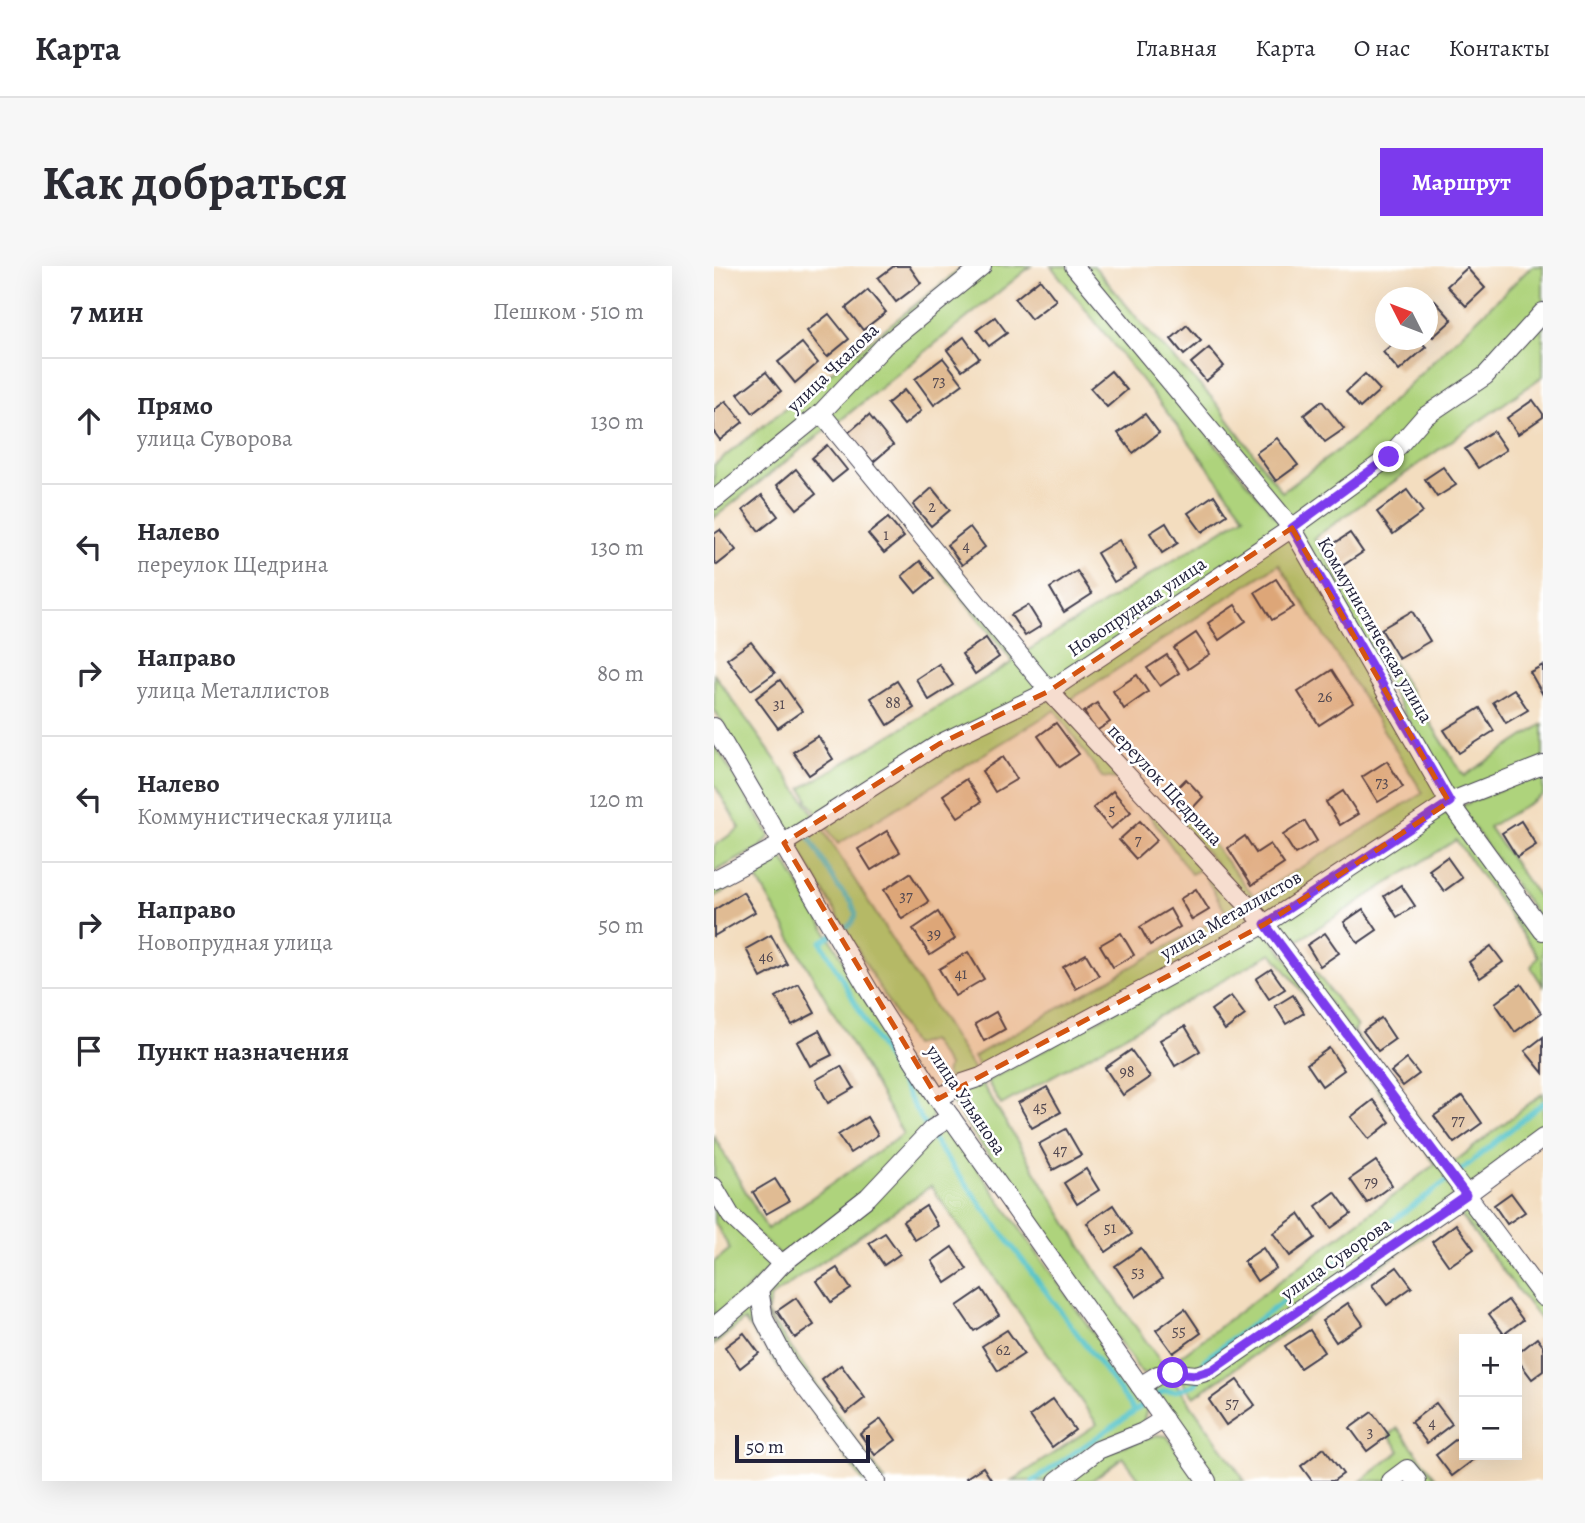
<!DOCTYPE html>
<html lang="ru">
<head>
<meta charset="utf-8">
<style>
	:root { --surface:#fff; --page:#f7f7f7; --text:#2b2b33; --muted:#7c7c81; --line:#e1e1e2; --accent:#7c3aed }
	body { margin:0; font-family:Alegreya,serif; background:var(--page); color:var(--text) }
	.controls { position:absolute; right:21px; bottom:21px; display:grid; overflow:hidden; border-radius:0px; box-shadow:0 7px 28px #0002 }
	.controls button { width:63px; height:63px; display:grid; place-items:center; padding:0; border:0; border-bottom:2px solid var(--line); background:var(--surface); color:var(--text); font:35px sans-serif }
	.compass { position:absolute; left:661px; top:21px; width:63px; height:63px; border-radius:50%; background:var(--surface); box-shadow:0 7px 28px #0002; rotate:312deg }
	.scale { position:absolute; left:21px; bottom:18px; width:135px; box-sizing:border-box; padding-left:7px; border:4px solid #22223b; border-top:0; font-size:19px; line-height:24px; white-space:nowrap; color:#22223b; -webkit-text-stroke:5px #fff; paint-order:stroke }
	.stop { position:absolute; width:21px; height:21px; margin:-16px; border:5px solid #7c3aed; border-radius:50%; background:#fff }
	.stop.end { background:#7c3aed; border-color:#fff; box-shadow:0 2px 7px #0008 }
	.list { margin:0; padding:0; list-style:none }
	h2 { display:flex; justify-content:space-between; align-items:center; height:91px; margin:0; padding:0 28px; font-size:30px }
	h2 small { font-size:23px; font-weight:400; color:var(--muted) }
	.list li { display:grid; grid-template-columns:46px 1fr auto; gap:21px; align-items:center; box-sizing:border-box; height:126px; padding:0 28px; border-top:2px solid var(--line) }
	.list b { display:block; font-size:26px; white-space:nowrap }
	.list p { margin:0; font-size:23px; white-space:nowrap; color:var(--muted) }
	.list em { font-size:23px; font-style:normal; color:var(--muted) }
	.icon { flex:none; width:38px; height:38px; fill:none; stroke:currentColor; stroke-width:2; stroke-linecap:round; stroke-linejoin:round }
	.map { position:relative; flex:none; width:829px; height:1215px; overflow:hidden; border-radius:0px }
	header { display:flex; align-items:center; gap:42px; box-sizing:border-box; height:98px; padding:0 35px; background:var(--surface); border-bottom:2px solid var(--line) }
	header strong { font-size:33px }
	nav { display:flex; gap:38px; margin-inline-start:auto; font-size:24px }
	.intro { display:flex; align-items:center; justify-content:space-between; box-sizing:border-box; height:168px; padding:0 42px }
	h1 { margin:0; font-size:49px }
	.button { padding:18px 32px; border-radius:0px; background:var(--accent); color:#fff; font-size:24px; font-weight:700 }
	main { display:flex; gap:42px; padding:0 42px }
	aside { flex:1; background:var(--surface); border-radius:0px; box-shadow:0 7px 28px #0002 }
	.map>svg:first-child { display:block }
</style>
</head>
<body>
<header>
<strong>Карта</strong>
<nav><a>Главная</a><a>Карта</a><a>О нас</a><a>Контакты</a></nav>
</header>
<div class="intro"><h1>Как добраться</h1><a class="button">Маршрут</a></div>
<main>
<aside>
<h2>7 мин<small>Пешком · 510 m</small></h2>
<ul class="list">
<li><svg class="icon" aria-label="ahead" viewBox="0 0 24 24"><path d="M12 20V5M6 11l6-6 6 6"/></svg><div><b>Прямо</b><p>улица Суворова</p></div><em>130 m</em></li>
<li><svg class="icon" aria-label="left" viewBox="0 0 24 24"><path d="M17 20v-9H6M10 6l-5 5 5 5"/></svg><div><b>Налево</b><p>переулок Щедрина</p></div><em>130 m</em></li>
<li><svg class="icon" aria-label="right" viewBox="0 0 24 24"><path d="M7 20v-9h11M14 6l5 5-5 5"/></svg><div><b>Направо</b><p>улица Металлистов</p></div><em>80 m</em></li>
<li><svg class="icon" aria-label="left" viewBox="0 0 24 24"><path d="M17 20v-9H6M10 6l-5 5 5 5"/></svg><div><b>Налево</b><p>Коммунистическая улица</p></div><em>120 m</em></li>
<li><svg class="icon" aria-label="right" viewBox="0 0 24 24"><path d="M7 20v-9h11M14 6l5 5-5 5"/></svg><div><b>Направо</b><p>Новопрудная улица</p></div><em>50 m</em></li>
<li><svg class="icon" aria-label="arrive" viewBox="0 0 24 24"><path d="M6 21V4h12l-3 4 3 4H6"/></svg><div><b>Пункт назначения</b></div></li>
</ul>
</aside>
<div class="map">
<svg width="829" height="1215" viewBox="0 0 829 1215">
	<rect width="100%" height="100%" fill="#fff"/>
	<filter id="ink" filterUnits="userSpaceOnUse"><feTurbulence type="fractalNoise" baseFrequency=".0143" numOctaves="2"/><feDisplacementMap in="SourceGraphic" scale="14" xChannelSelector="R" yChannelSelector="G"/><feConvolveMatrix kernelMatrix="1 2 1 2 8 2 1 2 1" color-interpolation-filters="sRGB"/></filter>
	<filter id="wash" filterUnits="userSpaceOnUse"><feTurbulence type="fractalNoise" baseFrequency=".00686" numOctaves="4" result="noise"/><feDisplacementMap in="SourceGraphic" scale="28" xChannelSelector="R" yChannelSelector="G"/><feGaussianBlur stdDeviation="1.57" result="paint"/><feColorMatrix in="noise" values="0 0 0 0 0 0 0 0 0 0 0 0 0 0 0 0 0 1.4 0 .05"/><feComposite in="paint" operator="in"/></filter>
	<g filter="url(#wash)">
		<rect width="100%" height="100%" fill="#f3ddbf"/>
		<g fill="#aed37c" stroke="#687a5c" stroke-width="2">
			<path d="M250,0H261L105,145L0,229V199Z"/>
			<path d="M276,0H317L122,158L313,385L531,250L448,140L337,0H354L571,262L336,420L111,149L173,82Z"/>
			<path d="M364,0H380L438,70L499,133L568,226L640,172L818,0H829V40L769,106L672,187L578,256Z"/>
			<path d="M829,52V110L600,272L750,510L829,458V495L742,529L733,521L583,262L713,154Z"/>
			<path d="M106,152L334,429L546,656L266,804L259,791L512,647L487,603L477,608L429,540L404,513L388,511L341,444L124,578L100,543L93,534L94,533L88,522L299,396L113,163L0,252V239Z"/>
			<path d="M575,268L726,528L722,539L550,654L467,557L478,552L540,630L709,527L565,298L356,434L378,467L341,426Z"/>
			<path d="M0,408L91,535L262,807L237,815L232,808L234,800L217,775L199,779L78,571L0,443Z"/>
			<path d="M0,477L56,570L47,581L0,606V580L26,562L0,518Z"/>
			<path d="M829,505V529L775,561L829,638V658L745,541Z"/>
			<path d="M736,547L829,673V720L817,701L824,690L742,574L580,677L643,761L639,765L739,897L829,827V866L755,920L556,660L726,548Z"/>
			<path d="M56,592H69L185,789L218,840V852L194,882L151,928L69,992L21,949L0,914V870L53,963L189,868L41,609L0,631V620Z"/>
			<path d="M551,663L745,927L497,1100L460,1102L456,1098L721,898L558,687L287,839L273,815Z"/>
			<path d="M267,816L384,1008L452,1103L428,1108L238,837L250,824Z"/>
			<path d="M228,864L237,865L433,1143L429,1157L336,1215H298L383,1158L217,920L57,1031L53,1048L171,1215H168L77,1095L53,1051L50,1029L55,1019Z"/>
			<path d="M0,929L61,997L0,1055V996L16,983L0,955Z"/>
			<path d="M750,935L829,1038V1057L744,946L480,1131L466,1112H481Z"/>
			<path d="M42,1031L46,1055L159,1215H149L30,1054L0,1079V1066Z"/>
			<path d="M459,1113L531,1215H502L436,1121Z"/>
			<path d="M684,1162L724,1215H647L686,1185L675,1169Z"/>
			<path d="M443,1169L453,1170L484,1215H427L409,1191L377,1215H350L387,1187Z"/>
		</g>
		<g fill="none" stroke-linecap="round" stroke-linejoin="round">
			<g stroke="#56c4ca" stroke-width="5">
				<path d="M94,566V569L124,621L138,637L142,648L137,658L107,676L200,841L225,882L420,1144"/>
				<path d="M488,1103L491,1093L750,902L829,837"/>
				<path d="M319,1215L450,1125H462L482,1118L484,1112"/>
			</g>
		</g>
		<g id="blocks">
			<g fill="#e0bb93">
				<path d="M180,0H195L207,17L182,36L164,12Z"/>
				<path d="M753,2L771,22L752,40L733,20Z"/>
				<path d="M326,13L342,34L317,53L301,33Z"/>
				<path d="M154,24L172,46L149,64L132,42Z"/>
				<path d="M720,34L738,54L719,71L713,65V40Z"/>
				<path d="M115,48L135,73L113,91L93,65Z"/>
				<path d="M281,51L293,67L275,80L263,64Z"/>
				<path d="M473,59L487,75L470,89L457,73Z"/>
				<path d="M250,71L265,92L248,104L233,84Z"/>
				<path d="M683,74H705L712,81L685,105L669,86Z"/>
				<path d="M88,77L104,97L81,117L64,96Z"/>
				<path d="M495,82L510,100L492,115L477,97Z"/>
				<path d="M229,92L249,118L220,139L201,113Z"/>
				<path d="M397,105L413,124L393,141L376,122Z"/>
				<path d="M52,106L67,125L39,147L24,128Z"/>
				<path d="M651,108L666,124L646,142L632,126Z"/>
				<path d="M190,124L207,145L190,159L173,138Z"/>
				<path d="M819,134L829,148V151L804,168L793,152Z"/>
				<path d="M12,135L29,156L6,174L0,166V144Z"/>
				<path d="M608,135L630,163L611,176L590,149Z"/>
				<path d="M431,148L445,167L419,187L404,167Z"/>
				<path d="M155,149L179,179L159,196L134,167Z"/>
				<path d="M779,165L792,184L764,202L751,183Z"/>
				<path d="M563,172L584,199L562,215L542,187Z"/>
				<path d="M113,179L133,204L118,216L98,192Z"/>
				<path d="M729,201L742,219L723,231L711,213Z"/>
				<path d="M82,203L102,228L83,243L63,219Z"/>
				<path d="M218,222L236,244L217,260L199,239Z"/>
				<path d="M693,224L709,246L679,268L663,246Z"/>
				<path d="M48,229L64,250L45,265L29,244Z"/>
				<path d="M500,229L513,249L488,266L474,247Z"/>
				<path d="M174,252L190,271L170,287L154,268Z"/>
				<path d="M452,257L464,277L448,287L436,267Z"/>
				<path d="M256,261L271,281L248,299L233,279Z"/>
				<path d="M6,264L22,284L3,299L0,295V268Z"/>
				<path d="M636,267L649,286L628,300L615,281Z"/>
				<path d="M405,274L422,303L400,316L383,287Z"/>
				<path d="M206,295L220,312L202,327L188,310Z"/>
				<path d="M363,305L378,328L350,346L336,322Z"/>
				<path d="M562,313L580,341L558,354L541,326Z"/>
				<path d="M314,339L327,360L311,370L297,349Z"/>
				<path d="M521,339L532,355L505,374L494,357Z"/>
				<path d="M698,345L716,375L685,393L667,363Z"/>
				<path d="M482,367L496,388L474,403L460,382Z"/>
				<path d="M272,372L285,391L261,408L248,388Z"/>
				<path d="M37,376L61,407L37,424L13,393Z"/>
				<path d="M453,389L465,407L446,420L433,402Z"/>
				<path d="M225,398L239,419L215,434L202,413Z"/>
				<path d="M829,399V429L816,406Z"/>
				<path d="M618,404L639,437L605,459L584,426Z"/>
				<path d="M423,409L434,426L410,443L399,425Z"/>
				<path d="M66,414L88,445L64,462L42,432Z"/>
				<path d="M183,415L200,442L174,459L157,432Z"/>
				<path d="M800,423L814,444L792,457L779,436Z"/>
				<path d="M383,437L396,456L382,465L370,446Z"/>
				<path d="M766,442L780,465L745,487L730,464Z"/>
				<path d="M342,457L365,488L346,501L324,470Z"/>
				<path d="M104,470L119,493L95,509L79,486Z"/>
				<path d="M289,491L303,513L281,526L268,505Z"/>
				<path d="M673,495L689,521L664,536L648,511Z"/>
				<path d="M252,513L267,536L244,551L229,529Z"/>
				<path d="M472,513L489,531L475,546L457,528Z"/>
				<path d="M399,525L417,546L397,563L379,542Z"/>
				<path d="M629,525L644,548L626,559L612,536Z"/>
				<path d="M426,555L443,574L422,593L405,574Z"/>
				<path d="M591,555L603,575L581,588L569,569Z"/>
				<path d="M807,555L822,579L803,591L788,567Z"/>
				<path d="M173,565L186,586L157,604L144,583Z"/>
				<path d="M531,570L542,587L556,578L570,598L538,619L514,582Z"/>
				<path d="M733,591L748,612L730,625L715,604Z"/>
				<path d="M196,607L215,636L188,653L170,624Z"/>
				<path d="M687,619L701,640L683,651L670,630Z"/>
				<path d="M482,623L495,644L478,654L466,633Z"/>
				<path d="M29,626L41,646L0,670V644Z"/>
				<path d="M456,643L466,661L436,679L426,661Z"/>
				<path d="M649,643L663,664L644,677L630,656Z"/>
				<path d="M224,646L241,673L216,689L199,663Z"/>
				<path d="M407,667L420,689L399,701L386,679Z"/>
				<path d="M611,667L625,687L606,700L593,679Z"/>
				<path d="M57,669L73,698L47,712L32,683Z"/>
				<path d="M777,680L789,696L766,712L755,696Z"/>
				<path d="M254,686L270,713L241,730L225,703Z"/>
				<path d="M372,688L385,710L362,723L349,701Z"/>
				<path d="M557,703L571,723L555,733L542,713Z"/>
				<path d="M85,718L101,747L78,759L62,731Z"/>
				<path d="M807,718L827,747L801,766L781,737Z"/>
				<path d="M579,729L590,747L572,758L561,740Z"/>
				<path d="M517,730L531,749L511,764L497,744Z"/>
				<path d="M282,746L291,763L270,775L261,758Z"/>
				<path d="M667,752L681,773L664,785L649,765Z"/>
				<path d="M471,760L486,785L461,800L446,774Z"/>
				<path d="M105,764L118,789L96,800L83,776Z"/>
				<path d="M829,771V807L811,785Z"/>
				<path d="M615,782L630,804L608,820L593,798Z"/>
				<path d="M417,784L436,811L409,829L391,802Z"/>
				<path d="M693,793L705,808L689,820L677,806Z"/>
				<path d="M127,800L140,822L114,837L102,814Z"/>
				<path d="M333,821L347,846L318,862L304,837Z"/>
				<path d="M749,830L768,857L740,877L720,850Z"/>
				<path d="M659,834L676,856L655,873L637,851Z"/>
				<path d="M153,851L164,869L136,887L124,869Z"/>
				<path d="M352,863L367,889L339,904L325,878Z"/>
				<path d="M662,895L678,919L653,937L636,913Z"/>
				<path d="M372,903L385,924L363,938L350,917Z"/>
				<path d="M61,913L75,935L52,948L39,926Z"/>
				<path d="M621,926L637,948L617,962L602,940Z"/>
				<path d="M797,927L811,946L793,958L780,939Z"/>
				<path d="M399,939L418,968L392,986L373,957Z"/>
				<path d="M212,940L224,960L201,974L189,955Z"/>
				<path d="M585,948L601,972L576,990L559,967Z"/>
				<path d="M742,958L760,983L735,1000L718,976Z"/>
				<path d="M171,967L186,988L170,999L155,977Z"/>
				<path d="M238,981L253,1003L232,1017L218,995Z"/>
				<path d="M427,982L448,1013L422,1031L401,1000Z"/>
				<path d="M549,982L562,1002L543,1015L530,995Z"/>
				<path d="M683,1001L698,1021L673,1039L658,1019Z"/>
				<path d="M123,1002L137,1023L117,1036L103,1015Z"/>
				<path d="M268,1023L285,1049L260,1065L243,1040Z"/>
				<path d="M82,1032L100,1059L81,1072L63,1045Z"/>
				<path d="M794,1034L809,1054L790,1068L775,1048Z"/>
				<path d="M634,1037L649,1058L622,1076L608,1055Z"/>
				<path d="M471,1043L487,1067L459,1087L442,1064Z"/>
				<path d="M293,1064L310,1088L284,1105L268,1080Z"/>
				<path d="M596,1064L610,1086L586,1102L571,1080Z"/>
				<path d="M30,1067L45,1087L26,1102L11,1081Z"/>
				<path d="M823,1072L829,1080V1105L818,1113L803,1093V1088Z"/>
				<path d="M127,1099L151,1132L132,1147L108,1114Z"/>
				<path d="M523,1114L541,1139L512,1159L495,1134Z"/>
				<path d="M339,1133L361,1164L338,1181L316,1150Z"/>
				<path d="M722,1137L738,1158L713,1177L697,1156Z"/>
				<path d="M658,1146L675,1169L653,1185L636,1162Z"/>
				<path d="M167,1153L182,1174L161,1189L146,1168Z"/>
				<path d="M750,1167V1189H766L738,1210L722,1189Z"/>
				<path d="M610,1182L629,1208L619,1215H598L587,1200Z"/>
				<path d="M269,1201L278,1215H254L252,1212Z"/>
			</g>
		</g>
	</g>
	<g filter="url(#ink)">
		<use href="#blocks" fill-opacity="0" stroke="#413e4f" stroke-width="2"/>
		<g fill="none" stroke-linecap="round" stroke-linejoin="round">
			<defs>
				<g id="minor">
					<path d="M360,0L578,262L735,536L829,665"/>
					<path d="M107,147L335,425L551,658L829,1031"/>
					<path d="M0,234L107,147L171,79L268,0"/>
					<path d="M0,461L157,728L224,833L493,1215"/>
					<path d="M0,614L70,577L225,478L335,425L578,262L675,191L710,151L771,110L829,46"/>
					<path d="M224,833L249,817L267,811L551,658L735,536L829,499"/>
					<path d="M0,921L17,950L68,998"/>
					<path d="M45,1023L50,1053L74,1099L162,1215"/>
					<path d="M0,1061L45,1023L68,998L154,931L218,863L237,851"/>
					<path d="M426,1120L444,1109L459,1107L482,1109L498,1104L752,929L829,872"/>
					<path d="M343,1215L384,1184L429,1166L450,1153"/>
					<path d="M677,1215L693,1203L703,1215"/>
				</g>
			</defs>
			<use href="#minor" stroke="#413e4f" stroke-width="20"/>
			<use href="#minor" stroke="#fff" stroke-width="18"/>
		</g>
	</g>
	<g fill="none" stroke-linecap="round" stroke-linejoin="round" filter="url(#ink)">
		<path stroke="#7c3aed" stroke-width="9" d="M459,1107L482,1109L498,1104L752,929L551,658L736,536L578,262L675,191"/>
	</g>
	<path fill="#d45411" fill-opacity="0.2" stroke="#d45411" stroke-width="5" stroke-dasharray="14 9" stroke-linejoin="round" d="M578,262L735,536L551,658L224,833L70,577L225,478L335,425Z"/>
	<g text-anchor="middle" dominant-baseline="central" stroke-width="5" stroke-linejoin="round" paint-order="stroke">
		<g font-size="16" fill="#524851">
			<text x="225" y="115">73</text>
			<text x="218" y="241">2</text>
			<text x="172" y="269">1</text>
			<text x="252" y="280">4</text>
			<text x="611" y="431">26</text>
			<text x="179" y="437">88</text>
			<text x="65" y="438">31</text>
			<text x="668" y="516">73</text>
			<text x="398" y="544">5</text>
			<text x="424" y="574">7</text>
			<text x="192" y="630">37</text>
			<text x="220" y="668">39</text>
			<text x="52" y="691">46</text>
			<text x="247" y="708">41</text>
			<text x="413" y="806">98</text>
			<text x="326" y="841">45</text>
			<text x="744" y="854">77</text>
			<text x="346" y="884">47</text>
			<text x="657" y="916">79</text>
			<text x="396" y="962">51</text>
			<text x="424" y="1006">53</text>
			<text x="465" y="1065">55</text>
			<text x="289" y="1084">62</text>
			<text x="518" y="1137">57</text>
			<text x="718" y="1157">4</text>
			<text x="656" y="1166">3</text>
		</g>
		<g font-size="19" fill="#22223b" stroke="#fff">
			<text transform="translate(119 102) rotate(-44)">улица Чкалова</text>
			<text transform="translate(423 341) rotate(-34)">Новопрудная улица</text>
			<text transform="translate(661 364) rotate(60)">Коммунистическая улица</text>
			<text transform="translate(451 519) rotate(47)">переулок Щедрина</text>
			<text transform="translate(517 649) rotate(-30)">улица Металлистов</text>
			<text transform="translate(252 834) rotate(56)">улица Ульянова</text>
			<text transform="translate(622 993) rotate(-35)">улица Суворова</text>
		</g>
	</g>
</svg>
<div class="controls">
<button>+</button>
<button>−</button>
</div>
<svg class="compass" viewBox="-18 -18 36 36"><path d="M0-13l5 13h-10z" fill="#e53935"/><path d="M0 13l5-13h-10z" fill="#7c7c81"/></svg>
<div class="scale">50 m</div>
<div class="stop" style="left:459px;top:1107px"></div>
<div class="stop end" style="left:675px;top:191px"></div>
</div>
</main>
</body>
</html>
